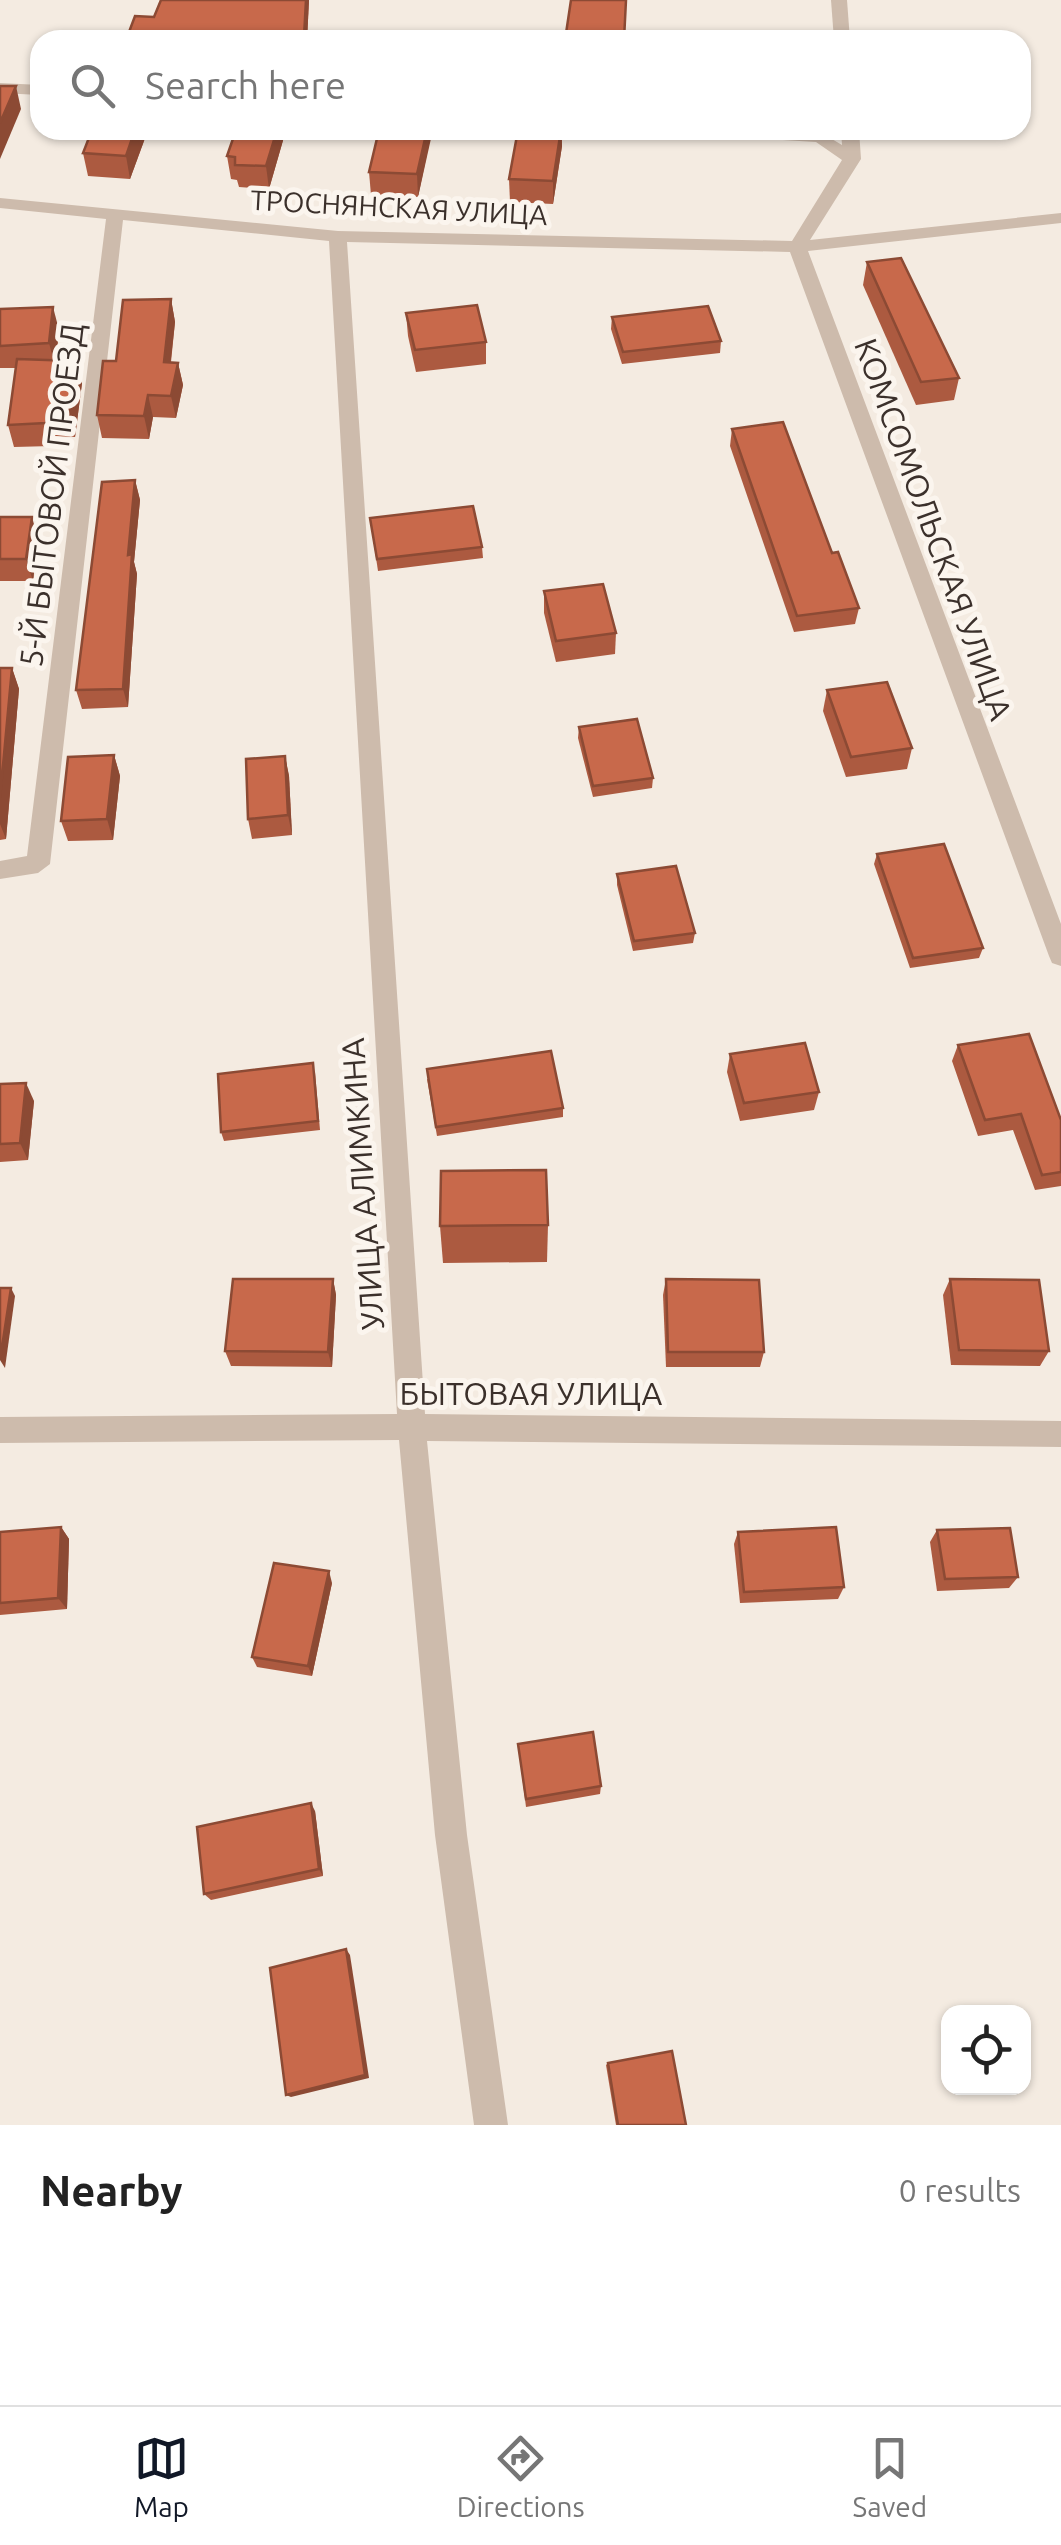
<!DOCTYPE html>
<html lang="en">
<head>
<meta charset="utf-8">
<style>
	:root { --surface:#fff; --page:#f2f2f2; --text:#222; --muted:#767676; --line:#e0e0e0; --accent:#111827 }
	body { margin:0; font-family:Ubuntu,sans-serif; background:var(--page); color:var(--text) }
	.controls { position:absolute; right:30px; bottom:30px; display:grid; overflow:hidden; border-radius:20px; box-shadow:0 2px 8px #0004 }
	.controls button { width:90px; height:90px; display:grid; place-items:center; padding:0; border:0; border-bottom:2px solid var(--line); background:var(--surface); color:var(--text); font:50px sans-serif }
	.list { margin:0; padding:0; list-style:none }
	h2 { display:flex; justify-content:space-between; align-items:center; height:130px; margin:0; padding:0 40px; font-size:42px }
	h2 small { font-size:32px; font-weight:400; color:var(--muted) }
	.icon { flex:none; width:55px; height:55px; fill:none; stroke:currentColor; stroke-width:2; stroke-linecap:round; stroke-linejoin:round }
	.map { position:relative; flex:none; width:1061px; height:2125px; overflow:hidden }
	.search { position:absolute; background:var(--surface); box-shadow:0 2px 8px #0004; left:30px; right:30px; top:30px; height:110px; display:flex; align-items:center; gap:25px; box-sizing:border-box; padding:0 35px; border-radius:30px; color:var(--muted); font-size:38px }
	.sheet { height:280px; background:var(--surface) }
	nav { display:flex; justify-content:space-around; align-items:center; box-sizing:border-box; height:140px; border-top:2px solid var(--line); background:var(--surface); font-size:28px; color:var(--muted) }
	nav a { display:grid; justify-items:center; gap:5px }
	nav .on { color:var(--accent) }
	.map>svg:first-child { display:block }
</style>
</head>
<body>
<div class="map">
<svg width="1061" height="2125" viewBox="0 0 1061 2125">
	<rect width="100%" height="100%" fill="#f4ebe1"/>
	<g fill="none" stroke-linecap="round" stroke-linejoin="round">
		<g fill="#cdbbac" fill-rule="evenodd">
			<path d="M831,0H847L850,40H834Z"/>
			<path d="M0,83L40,85V95L0,93Z"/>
			<path d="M692,130L820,132L842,145L841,130H859L861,159L810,240L1061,213V223L808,251L1061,924V966L1052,963L1049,956L790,252L347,242L425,1414L1061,1421V1447L427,1441L467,1835L508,2125H474L435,1835L399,1440L0,1443V1417L397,1414L329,241L123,220L50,864L38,873L0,879V861L27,856L106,219L0,208V198L338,231L792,241L842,160L816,142L701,135Z"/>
		</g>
	</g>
	<g fill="#ac5a40">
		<path d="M309,0L307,40H126L154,17Z"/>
		<path d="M148,130L130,179L88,176L83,153Z"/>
		<path d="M236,130H286L269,189L239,187L237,180L231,179L227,156Z"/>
		<path d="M379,130H432L418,197L371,195L369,172Z"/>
		<path d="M518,130H562V146L553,204L510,202L509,179Z"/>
		<path d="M867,262L959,378L954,400L916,405L863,285Z"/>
		<path d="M171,299L175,322L171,362L178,363L183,385L176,418L153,417L149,439L102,438L97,415L116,361Z"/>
		<path d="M0,309L59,330L56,360L76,361L82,383L75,437L53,436L52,446L14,447L8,425L16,368H0Z"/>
		<path d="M406,313L486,342V364L416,372L408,336Z"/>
		<path d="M612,317L721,341L720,353L622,364L611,329Z"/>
		<path d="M732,429L832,553L859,608L855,624L794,632L730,446Z"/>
		<path d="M135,480L140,500L134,562L137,574L128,707L82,709L76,690Z"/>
		<path d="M0,517L38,539L33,581H0Z"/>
		<path d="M370,518L482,547L483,558L378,571Z"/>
		<path d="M544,591L616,633L615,654L556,662L544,613Z"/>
		<path d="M0,668H12L19,689L6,839L0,840Z"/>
		<path d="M827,690L912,748L907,769L846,777L823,711Z"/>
		<path d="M579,727L653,778L652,788L593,797L578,738Z"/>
		<path d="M114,755L120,776L113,840L68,841L61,821Z"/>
		<path d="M285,756L289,776L292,835L252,839L248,819Z"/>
		<path d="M877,854L983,948L979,958L910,968L874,864Z"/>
		<path d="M617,874L695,933L693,943L633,951L617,885Z"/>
		<path d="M958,1045L1061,1120V1186L1035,1190L1013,1130L978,1136L952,1061Z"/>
		<path d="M730,1054L819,1092L814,1110L740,1121L727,1072Z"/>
		<path d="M315,1072L320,1130L224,1141L221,1132Z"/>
		<path d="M427,1079L563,1108V1117L437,1136Z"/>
		<path d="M0,1084L34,1101L28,1160L0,1162Z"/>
		<path d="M548,1225L547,1262L443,1263L440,1226Z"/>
		<path d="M333,1279L336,1295L332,1367L231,1366L225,1351Z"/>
		<path d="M666,1279L764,1352L760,1367H666L663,1295Z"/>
		<path d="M950,1279L1049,1351L1040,1366L951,1365L943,1295Z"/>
		<path d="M61,1527L69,1539L67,1609L0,1615V1532Z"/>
		<path d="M937,1530L1018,1577L1009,1588L937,1591L930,1542Z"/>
		<path d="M738,1532L844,1587L838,1599L740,1603L734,1544Z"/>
		<path d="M332,1583L312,1676L257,1667L252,1657Z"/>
		<path d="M518,1744L601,1786L600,1794L526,1807Z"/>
		<path d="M315,1811L323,1876L211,1900L204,1894Z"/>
		<path d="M608,2063L686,2125H616L606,2065Z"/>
	</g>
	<g fill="#8c4a34">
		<path d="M306,0H309L307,40H304Z"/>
		<path d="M16,86L21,109L0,159V123Z"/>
		<path d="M135,130H148L130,179L126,156Z"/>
		<path d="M277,130H286L269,189L266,166Z"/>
		<path d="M427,130H432V134L418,197L417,174Z"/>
		<path d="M561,130L562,146L553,204V181Z"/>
		<path d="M171,299L175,322L168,385L164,362Z"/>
		<path d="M53,307L59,330L55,366L49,343Z"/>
		<path d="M76,361L82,383L75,437L69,415Z"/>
		<path d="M178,363L183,385L176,418L171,396Z"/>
		<path d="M148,395L153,417L149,439L144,416Z"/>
		<path d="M47,414L53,436L52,446L46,423Z"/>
		<path d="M135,480L140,500L134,562L137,574L128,707L123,689L128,555Z"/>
		<path d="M32,517L38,539L33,581L26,559Z"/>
		<path d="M12,668L19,689L6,839L0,824V798Z"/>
		<path d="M114,755L120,776L113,840L107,819Z"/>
		<path d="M285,756L289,776L292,835L288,815Z"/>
		<path d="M26,1083L34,1101L28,1160L20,1143Z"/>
		<path d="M333,1279L336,1295L332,1367L328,1352Z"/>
		<path d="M11,1288L15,1296L5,1368L0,1360Z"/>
		<path d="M61,1527L69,1539L67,1609L58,1598Z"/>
		<path d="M329,1571L332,1583L312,1676L308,1666Z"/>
		<path d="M311,1803L315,1811L323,1876L319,1869Z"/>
		<path d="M346,1949L350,1955L369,2078L291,2097L286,2095Z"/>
	</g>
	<g fill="#c8694b" stroke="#8c4a34" stroke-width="2.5">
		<path d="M161,0H306L304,37L171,33L168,40H126L135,16L154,17Z"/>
		<path d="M571,0H626L624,40H565Z"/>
		<path d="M928,38V40L885,39Z"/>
		<path d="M0,86H16L0,123Z"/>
		<path d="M92,130H135L126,156L83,153Z"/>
		<path d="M236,130H277L266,166L235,165V157L227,156Z"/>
		<path d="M379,130H427L417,174L369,172Z"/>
		<path d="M518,130H561L553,181L509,179Z"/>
		<path d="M901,258L959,378L921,382L867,262Z"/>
		<path d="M171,299L164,362L178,363L171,396L148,395L144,416L97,415L103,361H116L123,300Z"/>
		<path d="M477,305L486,342L415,350L406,313Z"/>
		<path d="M708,306L721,341L623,352L612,317Z"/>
		<path d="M53,307L49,343L0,346V309Z"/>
		<path d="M17,359L76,361L69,415L47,414L46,423L8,425Z"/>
		<path d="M783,422L832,553L838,552L859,608L797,616L732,429Z"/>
		<path d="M135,480L128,555L132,554L123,689L76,690L102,482Z"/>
		<path d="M473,506L482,547L377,559L370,518Z"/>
		<path d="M0,517H32L26,559H0Z"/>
		<path d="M603,584L616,633L556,641L544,591Z"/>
		<path d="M0,668H12L0,798Z"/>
		<path d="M887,682L912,748L851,757L827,690Z"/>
		<path d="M637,719L653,778L593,786L579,727Z"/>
		<path d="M114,755L107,819L61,821L68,757Z"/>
		<path d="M285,756L288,815L248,819L246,759Z"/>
		<path d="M944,844L983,948L913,958L877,854Z"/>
		<path d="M676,866L695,933L634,941L617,874Z"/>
		<path d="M1029,1034L1061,1120V1172L1042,1175L1021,1114L985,1120L958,1045Z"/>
		<path d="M805,1043L819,1092L744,1103L730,1054Z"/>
		<path d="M551,1051L563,1108L436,1127L427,1069Z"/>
		<path d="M313,1063L318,1121L221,1132L218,1074Z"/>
		<path d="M26,1083L20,1143L0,1144V1084Z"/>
		<path d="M546,1170L548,1225L440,1226L441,1171Z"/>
		<path d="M233,1279H333L328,1352L225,1351Z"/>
		<path d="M666,1279L759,1280L764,1352H668Z"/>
		<path d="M950,1279L1039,1280L1049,1351L959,1350Z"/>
		<path d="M0,1288H11L0,1360Z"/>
		<path d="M61,1527L58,1598L0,1603V1532Z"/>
		<path d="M836,1527L844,1587L744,1592L738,1532Z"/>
		<path d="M1010,1528L1018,1577L945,1579L937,1530Z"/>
		<path d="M274,1563L329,1571L308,1666L252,1657Z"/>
		<path d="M593,1732L601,1786L526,1799L518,1744Z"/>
		<path d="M311,1803L319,1869L204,1894L197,1827Z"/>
		<path d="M346,1949L365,2075L286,2095L270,1968Z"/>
		<path d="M672,2051L686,2125H618L608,2063Z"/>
	</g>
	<g text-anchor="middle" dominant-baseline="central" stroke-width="10" stroke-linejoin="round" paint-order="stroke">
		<g font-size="28" fill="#3b302b" stroke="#fbf5ee">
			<text transform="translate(399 207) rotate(3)">ТРОСНЯНСКАЯ УЛИЦА</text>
		</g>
		<g font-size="32" fill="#3b302b" stroke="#fbf5ee">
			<text transform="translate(51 495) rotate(-83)">5-Й БЫТОВОЙ ПРОЕЗД</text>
			<text transform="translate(934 529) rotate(70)">КОМСОМОЛЬСКАЯ УЛИЦА</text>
			<text transform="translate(362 1184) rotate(-94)">УЛИЦА АЛИМКИНА</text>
			<text x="531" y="1393">БЫТОВАЯ УЛИЦА</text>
		</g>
	</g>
</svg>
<div class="controls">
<button><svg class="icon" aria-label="locate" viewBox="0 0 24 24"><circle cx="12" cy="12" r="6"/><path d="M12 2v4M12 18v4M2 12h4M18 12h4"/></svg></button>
</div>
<div class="search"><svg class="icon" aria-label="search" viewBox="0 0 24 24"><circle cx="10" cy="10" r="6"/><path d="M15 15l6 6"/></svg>Search here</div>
</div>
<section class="sheet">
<h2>Nearby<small>0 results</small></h2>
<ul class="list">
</ul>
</section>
<nav>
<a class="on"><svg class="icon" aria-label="map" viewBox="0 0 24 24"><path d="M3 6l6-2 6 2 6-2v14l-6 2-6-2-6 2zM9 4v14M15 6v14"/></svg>Map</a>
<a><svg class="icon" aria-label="directions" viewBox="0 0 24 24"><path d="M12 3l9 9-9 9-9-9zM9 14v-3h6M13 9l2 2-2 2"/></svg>Directions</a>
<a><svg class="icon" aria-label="saved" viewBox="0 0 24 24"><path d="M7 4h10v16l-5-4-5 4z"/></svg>Saved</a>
</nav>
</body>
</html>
